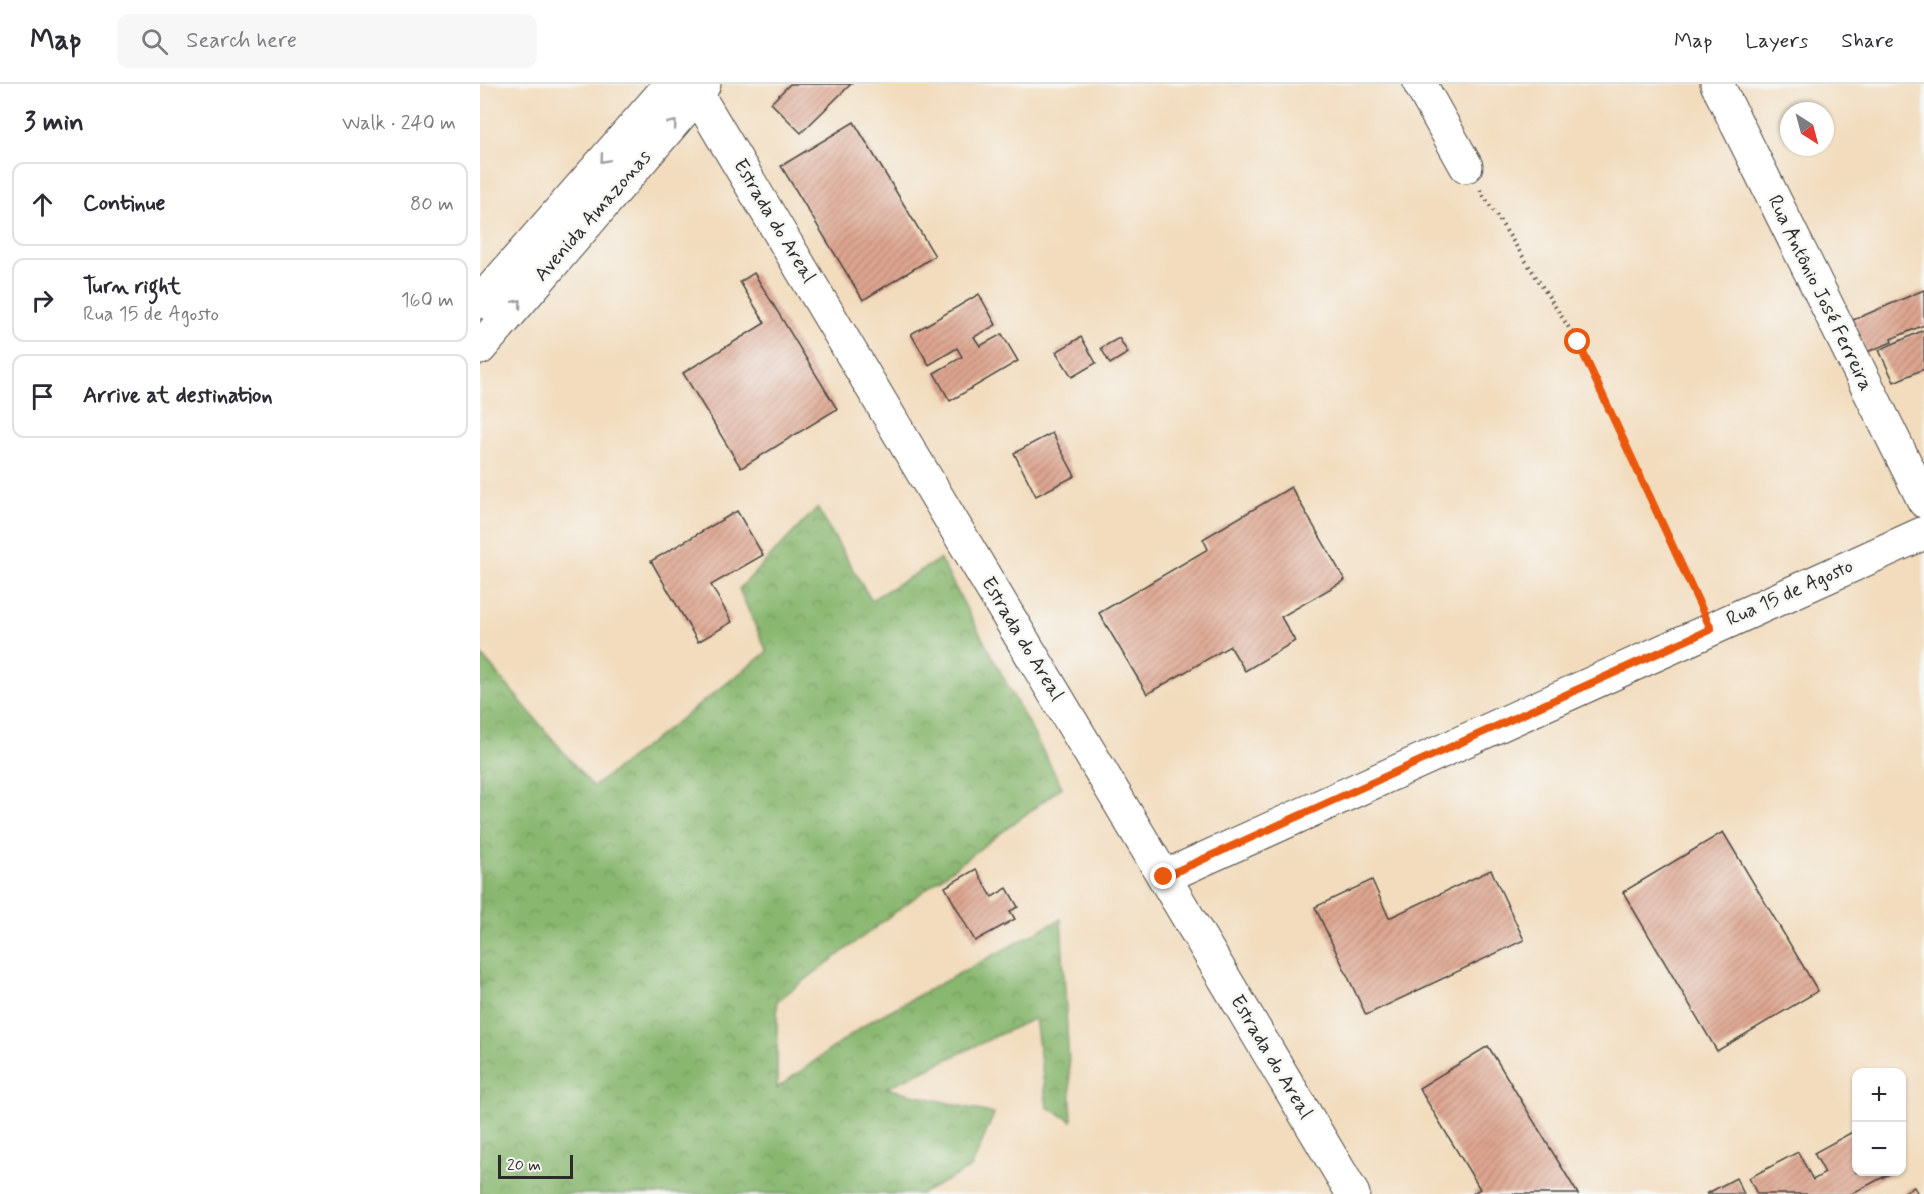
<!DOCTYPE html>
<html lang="en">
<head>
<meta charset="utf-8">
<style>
	:root { --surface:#fff; --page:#f7f7f7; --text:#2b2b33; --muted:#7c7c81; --line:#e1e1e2 }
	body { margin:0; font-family:Mynerve,sans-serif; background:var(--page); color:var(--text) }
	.controls { position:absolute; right:18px; bottom:18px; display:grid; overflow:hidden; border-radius:12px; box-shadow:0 2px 4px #0004 }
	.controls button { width:54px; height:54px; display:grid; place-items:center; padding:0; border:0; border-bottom:2px solid var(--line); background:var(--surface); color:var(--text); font:30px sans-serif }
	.compass { position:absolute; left:1300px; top:18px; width:54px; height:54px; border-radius:50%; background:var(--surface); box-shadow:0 2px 4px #0004; rotate:144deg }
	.scale { position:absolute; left:18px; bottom:15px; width:75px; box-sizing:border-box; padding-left:6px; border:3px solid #2b2b2b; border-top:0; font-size:16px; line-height:21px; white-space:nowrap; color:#2b2b2b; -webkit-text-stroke:4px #f6f6f2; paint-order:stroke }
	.stop { position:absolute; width:18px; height:18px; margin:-14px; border:4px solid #ea580c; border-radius:50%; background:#fff }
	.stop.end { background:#ea580c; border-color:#fff; box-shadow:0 2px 6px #0008 }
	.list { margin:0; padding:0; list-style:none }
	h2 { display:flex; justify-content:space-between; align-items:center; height:78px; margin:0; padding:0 24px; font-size:26px }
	h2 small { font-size:20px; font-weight:400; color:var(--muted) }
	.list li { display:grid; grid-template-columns:39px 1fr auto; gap:18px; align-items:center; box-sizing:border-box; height:84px; margin:0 12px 12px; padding:0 12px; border:2px solid var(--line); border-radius:12px }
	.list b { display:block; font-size:22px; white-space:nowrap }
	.list p { margin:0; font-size:20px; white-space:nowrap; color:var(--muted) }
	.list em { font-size:20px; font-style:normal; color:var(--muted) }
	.icon { flex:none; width:33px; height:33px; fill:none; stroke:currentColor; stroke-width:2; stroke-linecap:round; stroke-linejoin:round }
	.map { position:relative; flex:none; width:1444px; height:1110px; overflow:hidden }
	header { display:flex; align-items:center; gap:36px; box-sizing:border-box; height:84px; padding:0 30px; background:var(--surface); border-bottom:2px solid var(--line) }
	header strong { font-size:28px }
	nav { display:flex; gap:33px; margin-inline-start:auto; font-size:21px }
	.search { width:420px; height:54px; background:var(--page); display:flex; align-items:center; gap:15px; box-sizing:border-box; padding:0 21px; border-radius:12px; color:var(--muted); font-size:22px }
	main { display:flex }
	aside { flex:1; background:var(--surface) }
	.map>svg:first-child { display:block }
</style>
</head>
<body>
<header>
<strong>Map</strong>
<div class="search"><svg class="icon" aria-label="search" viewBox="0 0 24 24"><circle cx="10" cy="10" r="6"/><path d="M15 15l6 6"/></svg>Search here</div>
<nav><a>Map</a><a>Layers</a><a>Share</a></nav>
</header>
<main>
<aside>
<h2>3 min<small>Walk · 240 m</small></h2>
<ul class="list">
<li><svg class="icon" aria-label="ahead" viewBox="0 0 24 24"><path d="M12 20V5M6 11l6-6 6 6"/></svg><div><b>Continue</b></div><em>80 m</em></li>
<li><svg class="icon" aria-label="right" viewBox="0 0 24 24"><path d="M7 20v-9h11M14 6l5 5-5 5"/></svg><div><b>Turn right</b><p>Rua 15 de Agosto</p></div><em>160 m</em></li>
<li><svg class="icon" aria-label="arrive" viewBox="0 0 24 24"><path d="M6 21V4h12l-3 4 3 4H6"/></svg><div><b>Arrive at destination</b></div></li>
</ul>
</aside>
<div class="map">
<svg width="1444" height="1110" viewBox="0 0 1444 1110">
	<defs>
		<pattern id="forest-crowns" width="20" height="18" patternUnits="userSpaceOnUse" patternTransform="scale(1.5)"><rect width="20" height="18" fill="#89b76f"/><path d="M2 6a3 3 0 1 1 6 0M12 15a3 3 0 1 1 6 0" fill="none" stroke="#70955b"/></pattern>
		<pattern id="building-hatch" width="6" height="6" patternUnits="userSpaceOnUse" patternTransform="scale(1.5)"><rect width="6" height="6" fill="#dea690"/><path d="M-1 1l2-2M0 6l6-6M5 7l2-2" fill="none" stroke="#b48776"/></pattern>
	</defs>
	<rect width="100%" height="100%" fill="#f6f6f2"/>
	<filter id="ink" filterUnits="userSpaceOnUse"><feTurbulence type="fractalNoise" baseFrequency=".0167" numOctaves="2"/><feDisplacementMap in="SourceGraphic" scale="12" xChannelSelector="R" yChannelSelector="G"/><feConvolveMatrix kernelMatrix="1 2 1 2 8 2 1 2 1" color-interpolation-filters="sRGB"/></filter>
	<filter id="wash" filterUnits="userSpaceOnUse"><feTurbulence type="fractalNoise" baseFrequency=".008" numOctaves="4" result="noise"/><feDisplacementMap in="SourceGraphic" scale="24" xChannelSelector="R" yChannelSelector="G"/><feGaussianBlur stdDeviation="1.35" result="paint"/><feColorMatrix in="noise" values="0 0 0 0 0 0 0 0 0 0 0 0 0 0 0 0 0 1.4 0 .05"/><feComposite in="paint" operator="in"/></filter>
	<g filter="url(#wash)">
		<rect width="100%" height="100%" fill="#f2dcbd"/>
		<path fill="url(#forest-crowns)" stroke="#5a714d" stroke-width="1.5" d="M337,424L391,516L460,475L582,703L297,917V1004L389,938L581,835L592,1037L567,1023L555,934L406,1004L514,1030L491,1084L441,1110H0V569L113,703L287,568L259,505Z"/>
		<g id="blocks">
			<g fill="url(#building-hatch)">
				<path d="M310,0H371L321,49L291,19Z"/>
				<path d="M374,38L455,172L383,216L301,82Z"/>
				<path d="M274,189L357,325L261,384L203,289L285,239L260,198Z"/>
				<path d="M1444,206V241L1411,255L1412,258L1387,268L1373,236Z"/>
				<path d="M499,210L516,241L494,253L500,262L522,250L538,277L470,317L454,289L482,273L477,264L449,281L431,250Z"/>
				<path d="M1444,246V285L1414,298L1399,266Z"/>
				<path d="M601,253L616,279L592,293L576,268Z"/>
				<path d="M639,254L648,269L630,280L621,264Z"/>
				<path d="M572,349L595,392L556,412L534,369Z"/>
				<path d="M811,403L865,496L801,533L815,557L765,587L750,562L667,610L619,529L728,465L723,455Z"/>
				<path d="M257,427L283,471L231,501L252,538L218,558L171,477Z"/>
				<path d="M1243,748L1338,907L1237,967L1143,808Z"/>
				<path d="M496,785L512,813L527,804L538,823L530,827L535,835L495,857L465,803Z"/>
				<path d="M1011,786L1044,856L886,931L835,823L892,796L909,834Z"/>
				<path d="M1008,962L1098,1110H992L1000,1105L939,1004Z"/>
				<path d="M1376,1046V1088H1413L1371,1110H1277L1269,1094L1318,1068L1333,1096L1345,1089L1334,1069Z"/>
				<path d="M1256,1094L1264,1110H1226Z"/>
				<path d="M1434,1103L1438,1110H1421Z"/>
			</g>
		</g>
	</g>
	<g filter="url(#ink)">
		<use href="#blocks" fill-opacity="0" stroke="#494641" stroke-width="1.5"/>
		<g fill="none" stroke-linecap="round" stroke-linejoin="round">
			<defs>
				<g id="minor">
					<path d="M211,0L873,1110"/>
					<path d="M940,0L986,82"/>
					<path d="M1237,0L1444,417"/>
					<path d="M0,218L191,0"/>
					<path d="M0,264L218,10L224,0"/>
					<path d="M684,793L1444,449"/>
				</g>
			</defs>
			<use href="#minor" stroke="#494641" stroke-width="35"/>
			<path stroke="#494641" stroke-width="4" stroke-dasharray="1.5 4.5" stroke-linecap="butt" d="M1000,106L1098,258L1219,520"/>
			<use href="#minor" stroke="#fff" stroke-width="33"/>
		</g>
		<defs><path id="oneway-chevron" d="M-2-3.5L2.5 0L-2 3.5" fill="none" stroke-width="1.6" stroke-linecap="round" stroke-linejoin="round" transform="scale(1.5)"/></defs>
		<g stroke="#a0a0a0">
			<use href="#oneway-chevron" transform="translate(193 40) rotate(-49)"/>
			<use href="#oneway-chevron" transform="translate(124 75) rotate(131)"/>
			<use href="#oneway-chevron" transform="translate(38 219) rotate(-49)"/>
		</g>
	</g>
	<g fill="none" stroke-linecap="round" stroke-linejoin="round" filter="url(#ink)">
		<path stroke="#ea580c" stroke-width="8" d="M684,793L1231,545L1098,258"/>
	</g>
	<g text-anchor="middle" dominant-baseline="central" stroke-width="5" stroke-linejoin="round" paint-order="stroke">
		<g font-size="20" fill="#2b2b2b" stroke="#f6f6f2">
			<text transform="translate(113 132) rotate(-49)">Avenida Amazonas</text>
			<text transform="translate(294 137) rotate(59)">Estrada do Areal</text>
			<text transform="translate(1340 209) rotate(64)">Rua Antônio José Ferreira</text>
			<text transform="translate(1310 509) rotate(-24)">Rua 15 de Agosto</text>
			<text transform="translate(542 555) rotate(59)">Estrada do Areal</text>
			<text transform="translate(791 973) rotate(59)">Estrada do Areal</text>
		</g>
	</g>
</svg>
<div class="controls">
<button>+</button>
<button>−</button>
</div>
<svg class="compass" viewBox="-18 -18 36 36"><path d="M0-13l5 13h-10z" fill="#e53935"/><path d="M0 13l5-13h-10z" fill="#7c7c81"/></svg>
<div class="scale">20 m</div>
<div class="stop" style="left:1098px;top:258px"></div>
<div class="stop end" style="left:684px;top:793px"></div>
</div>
</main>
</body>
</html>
